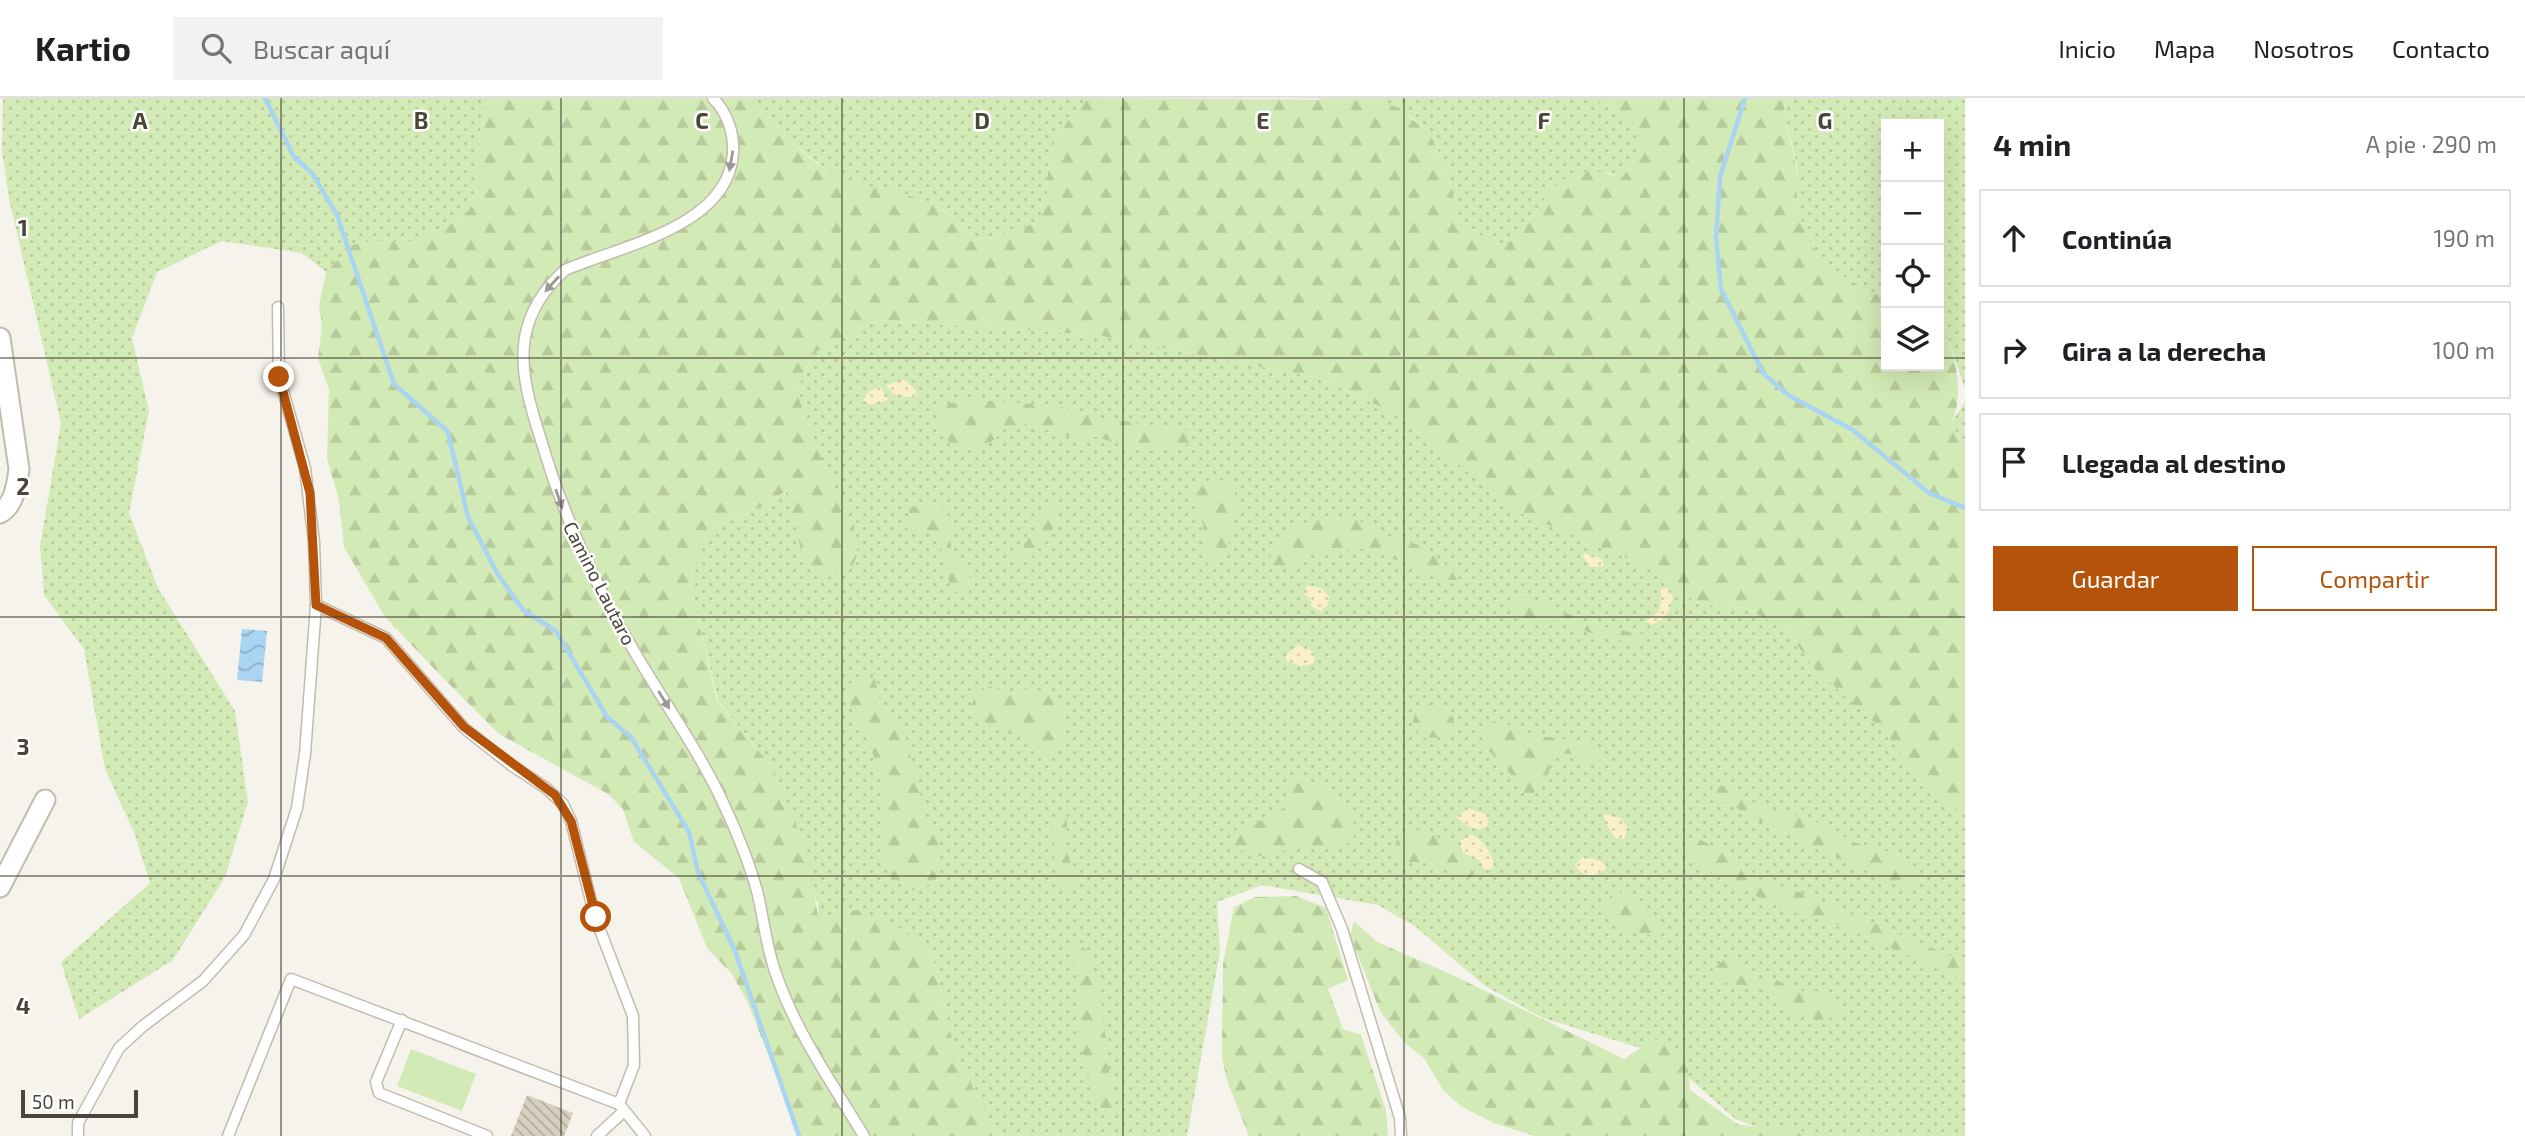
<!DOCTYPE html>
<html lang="es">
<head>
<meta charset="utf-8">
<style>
	:root { --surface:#fff; --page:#f2f2f2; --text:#202124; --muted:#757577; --line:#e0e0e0; --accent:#b45309 }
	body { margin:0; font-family:"Exo 2",sans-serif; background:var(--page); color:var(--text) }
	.controls { position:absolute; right:21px; top:21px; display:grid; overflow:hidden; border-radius:0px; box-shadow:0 7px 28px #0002 }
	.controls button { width:63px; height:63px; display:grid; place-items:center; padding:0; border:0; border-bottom:2px solid var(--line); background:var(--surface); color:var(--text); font:35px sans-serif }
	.scale { position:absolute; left:21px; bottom:18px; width:117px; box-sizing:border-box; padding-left:7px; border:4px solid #4b4439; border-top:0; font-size:19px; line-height:24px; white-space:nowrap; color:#4b4439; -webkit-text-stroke:5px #fff; paint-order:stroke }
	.stop { position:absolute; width:21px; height:21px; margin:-16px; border:5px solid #b45309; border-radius:50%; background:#fff }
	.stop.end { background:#b45309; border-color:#fff; box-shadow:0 2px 7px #0008 }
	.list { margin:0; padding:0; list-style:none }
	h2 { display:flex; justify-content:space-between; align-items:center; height:91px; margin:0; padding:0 28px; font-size:30px }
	h2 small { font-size:23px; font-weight:400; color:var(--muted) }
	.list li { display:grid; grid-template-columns:46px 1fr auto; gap:21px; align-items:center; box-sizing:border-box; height:98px; margin:0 14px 14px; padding:0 14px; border:2px solid var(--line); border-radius:0px }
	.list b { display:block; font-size:26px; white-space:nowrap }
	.list em { font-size:23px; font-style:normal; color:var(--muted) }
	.actions { display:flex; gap:14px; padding:21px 28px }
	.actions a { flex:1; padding:16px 0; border:2px solid var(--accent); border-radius:0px; text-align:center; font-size:24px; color:var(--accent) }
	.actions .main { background:var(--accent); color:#fff }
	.icon { flex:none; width:38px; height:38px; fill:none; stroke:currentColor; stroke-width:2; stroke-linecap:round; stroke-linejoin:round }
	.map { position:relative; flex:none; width:1965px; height:1038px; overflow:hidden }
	header { display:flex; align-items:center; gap:42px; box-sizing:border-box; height:98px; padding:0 35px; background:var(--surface); border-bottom:2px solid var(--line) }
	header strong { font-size:33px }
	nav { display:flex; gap:38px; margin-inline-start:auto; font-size:24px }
	.search { width:490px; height:63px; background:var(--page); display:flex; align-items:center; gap:18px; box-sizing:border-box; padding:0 24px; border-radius:0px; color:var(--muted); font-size:26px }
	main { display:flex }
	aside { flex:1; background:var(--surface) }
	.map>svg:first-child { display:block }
</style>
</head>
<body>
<header>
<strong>Kartio</strong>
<div class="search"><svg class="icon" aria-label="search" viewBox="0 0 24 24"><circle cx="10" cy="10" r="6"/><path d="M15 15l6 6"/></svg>Buscar aquí</div>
<nav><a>Inicio</a><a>Mapa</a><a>Nosotros</a><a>Contacto</a></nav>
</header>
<main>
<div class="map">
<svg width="1965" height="1038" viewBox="0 0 1965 1038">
	<defs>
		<pattern id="grass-dots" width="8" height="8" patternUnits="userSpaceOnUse" patternTransform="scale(1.75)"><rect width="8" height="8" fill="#d2eab5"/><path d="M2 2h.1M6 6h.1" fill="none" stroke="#b6ca9c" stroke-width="1.8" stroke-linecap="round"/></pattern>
		<pattern id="forest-firs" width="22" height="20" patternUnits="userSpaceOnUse" patternTransform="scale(1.75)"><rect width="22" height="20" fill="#d2eab5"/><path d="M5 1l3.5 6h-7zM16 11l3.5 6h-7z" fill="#b6ca9c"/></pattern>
		<pattern id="sand-dots" width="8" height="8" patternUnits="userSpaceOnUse" patternTransform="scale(1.75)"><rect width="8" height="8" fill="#f9efc9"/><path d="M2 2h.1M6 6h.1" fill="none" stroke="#d7cead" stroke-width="1.8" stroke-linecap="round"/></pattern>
		<pattern id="water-waves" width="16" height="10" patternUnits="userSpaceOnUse" patternTransform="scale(1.75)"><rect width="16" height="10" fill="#a9d4f2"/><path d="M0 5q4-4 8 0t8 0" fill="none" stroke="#8caec5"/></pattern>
		<pattern id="building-back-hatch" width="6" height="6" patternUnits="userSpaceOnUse" patternTransform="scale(1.75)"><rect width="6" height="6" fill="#d8cfc1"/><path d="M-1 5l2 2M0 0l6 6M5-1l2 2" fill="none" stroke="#b1aa9e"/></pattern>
	</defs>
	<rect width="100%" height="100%" fill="#f6f3ec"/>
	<g fill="url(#grass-dots)">
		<path d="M3,0H489L480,34L475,99L470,111L460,120L416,143H371L352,147L326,174L302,155L222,143L157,174L132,240L149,313L129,415L158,490L235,613L248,704L225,779L173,862L79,921L61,864L150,785L134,734L105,671L84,551L44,497L40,448L61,325L9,101L2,53Z"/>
		<path d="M745,0H1087C1073,16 1054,38 1050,59C1045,80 1053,105 1037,122C1024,136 989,138 970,143C951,96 900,102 860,88C814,71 781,32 745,0Z"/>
		<path d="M1316,0H1591C1614,10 1654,24 1637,57C1633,65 1626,72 1622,81L1609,75L1568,78L1549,95L1516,140L1506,145L1493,146L1460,123L1447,72L1430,36L1410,18L1375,2L1332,4Z"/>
		<path d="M1785,0H1965V291L1945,230L1939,223V26H1886V200C1836,179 1807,164 1798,108C1796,95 1798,82 1797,70C1794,46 1782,24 1785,0Z"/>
		<path d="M878,222L1097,237L1319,280L1392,314L1450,357L1604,448L1641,466L1699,506L1742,510L1783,528L1815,571L1965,703V1038H1782L1735,1021L1663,957L1543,920L1485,888L1416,829L1378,807L1262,787L1217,804L1220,854L1187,1038H997L955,953L933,858L818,819V806L772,669L718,603L690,486L709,432L766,407L812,376L792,302L814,255Z"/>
		<path d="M1965,299V345L1956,335L1952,323L1964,306Z"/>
	</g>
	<g fill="url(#forest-firs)">
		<path d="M489,0H745C769,21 800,56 826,71C872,99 947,89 971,143C989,138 1024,136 1037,121C1053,104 1045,80 1050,59C1054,38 1073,16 1087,0L1375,2L1399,10L1430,36L1447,72L1460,123L1493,146L1506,145L1516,140L1549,95L1568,78L1593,72L1622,80C1627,72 1633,65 1637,57C1653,24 1614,10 1591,0H1785C1782,24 1793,46 1796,69C1798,82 1796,95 1798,107C1806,160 1841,181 1886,200V268H1939V223L1945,230C1955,261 1965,295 1952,323L1956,335L1965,345V718L1917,680L1887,636L1815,571L1783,528L1742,510L1699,506L1641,466L1520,415L1392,314L1319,280L1097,237L878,222L814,255L796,293L820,358L854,429L858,455L852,469L829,479L810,470L802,456L787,392L766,407L709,432L690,486L717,603L772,669L808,755L818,819L857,812L898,829L933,858L955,953L997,1038H800L748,905L732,876L707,850L679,780L634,744L623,711L608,696L499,636L442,579L385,519L344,449L339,402L327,361L329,291L318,261L322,227L319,208L326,174L352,147L371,143H416L460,120L470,111L475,99L480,34Z"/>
		<path d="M971,302L1059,308L1091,318L1191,333V342L1181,352L1144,353L1096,339L1082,342L1022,325L1005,331L988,347L962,353L946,341L937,329L940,307Z"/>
		<path d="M1230,381L1239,404L1225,461L1216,468H1209L1205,458L1203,426L1189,393L1198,385Z"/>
		<path d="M1055,402L1060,407C1056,431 1044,449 1026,463L1015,461L1012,453L1033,433L1046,408Z"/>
		<path d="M941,408C959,427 945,437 953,455C958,465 967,473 972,483L967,499L951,492L938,437L905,430L910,410Z"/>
		<path d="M1334,421H1356L1389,438L1419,447L1460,477L1456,482H1442L1370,451L1314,453L1284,471L1265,466C1293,429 1284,426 1334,421Z"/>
		<path d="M1522,500C1541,502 1557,512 1575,519C1597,529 1621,533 1645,536L1640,547L1596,537L1558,522L1527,524L1513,519L1511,505Z"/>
		<path d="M858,579L875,581L883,615L902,625L926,719L938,744L942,771L929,787L911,793L890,778L884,761V689L869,644L856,624L845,590Z"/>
		<path d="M990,588L1006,595L1030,590L1058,597L1061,607L1063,646L1048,666L1034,654L1024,637L1002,635L969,614L976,596Z"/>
		<path d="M1431,606L1454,620L1453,639L1423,640L1412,627L1416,611Z"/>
		<path d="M1496,623C1509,625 1519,634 1531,637C1551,641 1593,638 1601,662L1588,666L1573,656H1560L1552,664L1545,685L1527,700L1506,670L1481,645L1487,627Z"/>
		<path d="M1293,680L1324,686C1334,707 1348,709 1358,734L1343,750L1292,751L1256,759L1226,745L1241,726L1265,722L1288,707L1287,690Z"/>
		<path d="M1714,688H1726C1752,710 1780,711 1811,722C1845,735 1857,754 1897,753L1911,766L1916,780L1912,789L1899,788L1773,730L1709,695Z"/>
		<path d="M1057,716L1067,718L1066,752L1079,788L1072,792L1061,789C1055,767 1047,737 1057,716Z"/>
		<path d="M1413,731C1440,737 1463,750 1475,775L1467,783L1435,766L1403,763L1395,754C1395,740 1400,735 1413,731Z"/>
		<path d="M1695,739L1742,763L1759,781L1802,795L1965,864V883L1834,825C1786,817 1729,785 1687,760L1685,748Z"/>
		<path d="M1616,791L1667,827L1657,839C1635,833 1610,832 1603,808Z"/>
		<path d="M1296,798L1326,810L1348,882L1328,891L1343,931L1361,937L1386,1013L1388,1038H1249L1228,985L1222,961L1223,866L1234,809L1255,799Z"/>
		<path d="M1354,823L1377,844L1457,879L1624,961L1655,941L1686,955L1690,992L1739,1027L1799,1032L1812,1038H1535L1494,1025L1462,1009L1443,992L1424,960L1405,945L1381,915L1350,838Z"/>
		<path d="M1070,839L1087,853L1100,891L1114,1014L1098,1011L1079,940L1077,918L1082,889L1074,865Z"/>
		<path d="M1731,856L1757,880L1776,882L1798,893H1817L1843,913C1825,930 1794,919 1777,904C1771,899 1768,894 1760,891C1742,884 1730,889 1711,880L1713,871Z"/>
	</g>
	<g fill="url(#sand-dots)">
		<path d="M904,282L915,291L917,299C904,299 893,299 886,287Z"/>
		<path d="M880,288L888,302L870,307L863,303L868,294Z"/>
		<path d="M1584,455L1602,461L1604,468L1591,469L1583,459Z"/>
		<path d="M1307,487L1321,490L1329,499L1327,508L1321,513L1312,509L1309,499L1304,497Z"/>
		<path d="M1668,490L1673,499C1669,513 1666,522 1651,527L1646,523L1660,513L1661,491Z"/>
		<path d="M1298,547L1311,552L1315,559L1313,566L1301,568L1286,563V557Z"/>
		<path d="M1469,710L1487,717L1488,727C1478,736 1465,727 1456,719Z"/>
		<path d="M1604,716L1621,720L1628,730L1624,741L1615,740L1604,721Z"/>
		<path d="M1471,736C1485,743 1490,754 1495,768L1490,772L1483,771L1480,763L1463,755L1460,743Z"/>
		<path d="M1582,759L1599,762L1607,768L1604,773C1591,779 1583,780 1575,767Z"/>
	</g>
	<path fill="#d2eab5" d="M411,951L476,976L462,1013L397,988Z"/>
	<path fill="url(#water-waves)" d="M242,531L267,533L262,584L237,582Z"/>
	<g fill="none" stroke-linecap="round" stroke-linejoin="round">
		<g stroke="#a9d4f2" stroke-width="4.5">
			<path d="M265,0L294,59L312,75L337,117L394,286L448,334L468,419L497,475L523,512L556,533L607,619L631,639L689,734L698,774L735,853L799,1038"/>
			<path d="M1745,0L1720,79L1716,139L1721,191L1763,275L1788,297L1853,332L1929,395L1965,410"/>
		</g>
	</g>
	<path fill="url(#building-back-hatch)" d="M527,997L573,1015L564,1038H511Z"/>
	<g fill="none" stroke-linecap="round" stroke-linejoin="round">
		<defs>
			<g id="lane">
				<path d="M713,0C727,15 734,34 733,55C729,129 620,148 565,172C545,190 530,212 525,239C519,273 531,310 541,342C564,421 598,493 640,563C669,612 702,658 725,709C738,737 749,764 757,793C764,821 766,849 776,876C796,934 832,985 864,1038"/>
				<path d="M316,507L386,540L464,630L511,667L546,690L563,706L571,723L595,819L633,918L634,967L619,1006L645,1038"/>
				<path d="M1299,771L1322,784L1342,831L1400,1020L1401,1038"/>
				<path d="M402,922L376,984L379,995L487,1038"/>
				<path d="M78,1038V1025L119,950L143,928L203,883L244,837L274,781L297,710L305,656L316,507L314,444L305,370L279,279L278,209"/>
				<path d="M228,1038L291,881L619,1006"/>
				<path d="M597,1038L623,1014"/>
			</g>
			<g id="street">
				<path d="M0,240L19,371C17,387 14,407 0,415"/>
				<path d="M0,789L45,702"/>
			</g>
		</defs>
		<use href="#lane" stroke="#c2bbae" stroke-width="13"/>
		<use href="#street" stroke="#c2bbae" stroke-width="23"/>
		<use href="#lane" stroke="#fff" stroke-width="10"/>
		<use href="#street" stroke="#fff" stroke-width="19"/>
	</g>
	<defs><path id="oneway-solid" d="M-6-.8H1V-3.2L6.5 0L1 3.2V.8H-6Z" transform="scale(1.75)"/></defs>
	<g fill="#9c9892">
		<use href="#oneway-solid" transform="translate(731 63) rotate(100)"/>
		<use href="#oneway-solid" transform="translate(552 186) rotate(132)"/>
		<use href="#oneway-solid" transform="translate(559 401) rotate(71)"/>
		<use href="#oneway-solid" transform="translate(664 602) rotate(58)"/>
	</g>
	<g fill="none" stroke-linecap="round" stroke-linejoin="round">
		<path stroke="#b45309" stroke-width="9" d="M279,279L310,395L316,507L386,540L464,629L555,697L571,723L596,819"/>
	</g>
	<path fill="none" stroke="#4b4439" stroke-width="2" stroke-opacity="0.55" d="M281,0V1038M561,0V1038M842,0V1038M1123,0V1038M1404,0V1038M1684,0V1038M0,260H1886M1939,260H1965M0,519H1965M0,778H1965"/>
	<g text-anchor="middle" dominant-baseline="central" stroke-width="5" stroke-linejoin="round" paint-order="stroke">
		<g font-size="19" fill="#4b4439" stroke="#fff">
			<text transform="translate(600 485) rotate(63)">Camino Lautaro</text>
		</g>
	</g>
	<g font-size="23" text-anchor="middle" font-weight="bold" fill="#4b4439" stroke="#fff" stroke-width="5" stroke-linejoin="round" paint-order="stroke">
		<text x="140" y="31">A</text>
		<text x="421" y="31">B</text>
		<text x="702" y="31">C</text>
		<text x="982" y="31">D</text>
		<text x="1263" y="31">E</text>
		<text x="1544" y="31">F</text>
		<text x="1825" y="31">G</text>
		<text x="23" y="138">1</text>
		<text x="23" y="397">2</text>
		<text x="23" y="657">3</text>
		<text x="23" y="916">4</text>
	</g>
</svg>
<div class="controls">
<button>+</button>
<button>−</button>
<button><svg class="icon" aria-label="locate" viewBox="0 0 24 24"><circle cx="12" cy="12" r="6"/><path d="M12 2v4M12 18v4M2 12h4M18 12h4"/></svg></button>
<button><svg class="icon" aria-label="layers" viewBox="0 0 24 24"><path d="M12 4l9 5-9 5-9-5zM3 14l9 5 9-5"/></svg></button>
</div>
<div class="scale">50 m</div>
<div class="stop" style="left:596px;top:819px"></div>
<div class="stop end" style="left:279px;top:279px"></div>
</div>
<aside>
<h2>4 min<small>A pie · 290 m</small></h2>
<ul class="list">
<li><svg class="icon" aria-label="ahead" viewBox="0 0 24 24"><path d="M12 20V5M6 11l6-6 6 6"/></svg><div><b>Continúa</b></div><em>190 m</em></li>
<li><svg class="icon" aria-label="right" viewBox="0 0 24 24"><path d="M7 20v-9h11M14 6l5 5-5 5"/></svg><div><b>Gira a la derecha</b></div><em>100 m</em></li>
<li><svg class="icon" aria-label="arrive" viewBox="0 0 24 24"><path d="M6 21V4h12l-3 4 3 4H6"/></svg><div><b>Llegada al destino</b></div></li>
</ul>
<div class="actions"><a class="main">Guardar</a><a>Compartir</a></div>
</aside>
</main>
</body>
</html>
